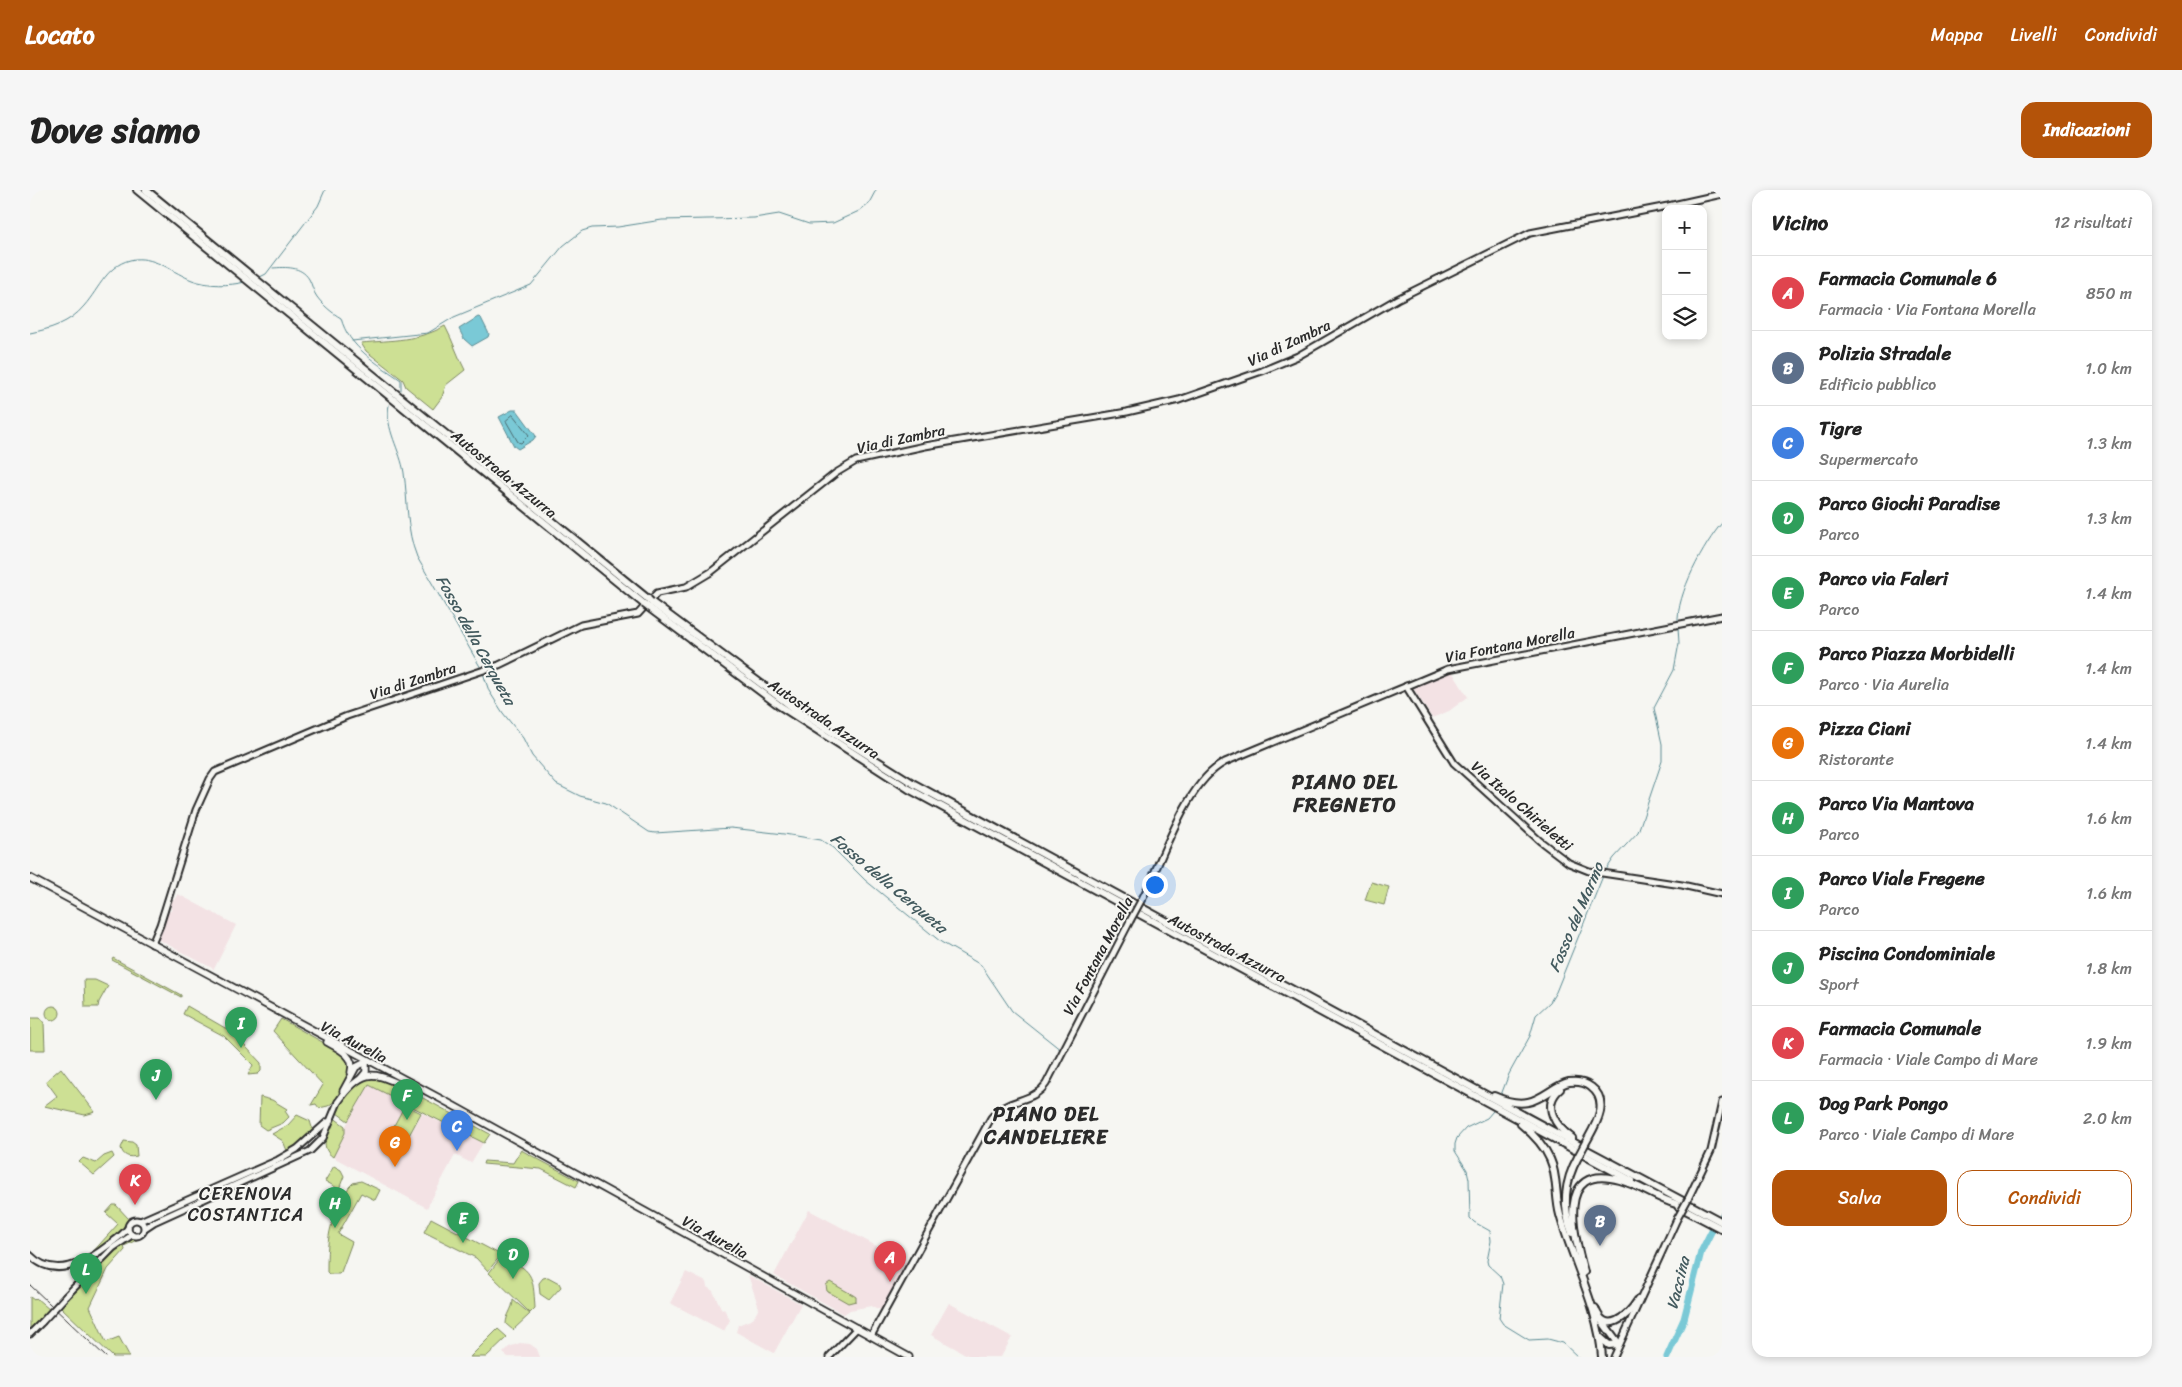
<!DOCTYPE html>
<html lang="it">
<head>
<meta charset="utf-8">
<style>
	:root { --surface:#fff; --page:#f6f6f6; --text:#222; --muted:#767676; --line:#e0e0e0; --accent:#b45309 }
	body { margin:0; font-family:Sriracha,sans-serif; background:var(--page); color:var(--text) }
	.controls { position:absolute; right:15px; top:15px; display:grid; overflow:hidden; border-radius:10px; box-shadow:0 2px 8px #0003 }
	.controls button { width:45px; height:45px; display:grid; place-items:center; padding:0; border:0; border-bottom:1px solid var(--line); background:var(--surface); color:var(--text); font:25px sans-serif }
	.you { position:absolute; left:1124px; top:694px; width:18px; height:18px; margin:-12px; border:4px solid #fff; border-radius:50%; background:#1a73e8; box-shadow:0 0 0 8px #1a73e833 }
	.badge { display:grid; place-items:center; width:32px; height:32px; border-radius:50%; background:var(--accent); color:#fff; font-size:16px; font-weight:700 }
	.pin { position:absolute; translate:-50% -41px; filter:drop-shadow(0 1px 2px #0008) }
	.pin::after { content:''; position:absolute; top:26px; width:18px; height:15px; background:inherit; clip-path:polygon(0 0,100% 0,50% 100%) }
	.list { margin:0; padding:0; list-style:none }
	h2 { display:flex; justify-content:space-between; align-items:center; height:65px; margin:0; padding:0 20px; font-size:21px }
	h2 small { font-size:16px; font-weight:400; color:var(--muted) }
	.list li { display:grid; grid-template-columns:32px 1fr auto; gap:15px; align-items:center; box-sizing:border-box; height:75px; padding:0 20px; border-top:1px solid var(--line) }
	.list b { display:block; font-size:19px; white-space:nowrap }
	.list p { margin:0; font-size:16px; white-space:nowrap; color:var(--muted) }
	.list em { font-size:16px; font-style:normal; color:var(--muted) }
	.actions { display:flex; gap:10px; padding:15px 20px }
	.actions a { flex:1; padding:11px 0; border:1px solid var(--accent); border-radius:15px; text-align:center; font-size:18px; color:var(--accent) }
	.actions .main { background:var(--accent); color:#fff }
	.icon { flex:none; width:28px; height:28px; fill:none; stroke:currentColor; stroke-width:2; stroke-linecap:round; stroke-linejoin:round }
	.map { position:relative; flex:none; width:1692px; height:1167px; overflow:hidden; border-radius:15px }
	header { display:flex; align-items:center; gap:30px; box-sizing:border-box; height:70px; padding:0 25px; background:var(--accent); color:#fff }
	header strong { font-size:24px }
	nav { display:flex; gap:28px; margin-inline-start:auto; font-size:18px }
	.intro { display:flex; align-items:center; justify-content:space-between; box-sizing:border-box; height:120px; padding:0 30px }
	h1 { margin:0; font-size:35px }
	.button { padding:12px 22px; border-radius:15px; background:var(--accent); color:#fff; font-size:18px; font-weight:700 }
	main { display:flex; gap:30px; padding:0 30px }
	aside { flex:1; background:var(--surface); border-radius:15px; box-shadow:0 2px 8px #0003 }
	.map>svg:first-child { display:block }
</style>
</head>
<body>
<header>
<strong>Locato</strong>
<nav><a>Mappa</a><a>Livelli</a><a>Condividi</a></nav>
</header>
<div class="intro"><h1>Dove siamo</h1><a class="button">Indicazioni</a></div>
<main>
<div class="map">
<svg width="1692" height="1167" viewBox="0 0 1692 1167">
	<rect width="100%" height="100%" fill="#f6f6f2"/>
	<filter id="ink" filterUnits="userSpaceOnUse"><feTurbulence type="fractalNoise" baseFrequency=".02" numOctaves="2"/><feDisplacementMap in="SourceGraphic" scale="10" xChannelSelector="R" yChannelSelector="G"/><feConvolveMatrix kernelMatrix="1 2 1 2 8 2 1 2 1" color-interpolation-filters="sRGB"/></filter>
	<g filter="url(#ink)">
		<g fill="#f3e2e4">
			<path d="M1421,480L1438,507L1419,521L1402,528L1382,496Z"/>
			<path d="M148,704L206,735L184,779L127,749L134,728L137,727L135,723L141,721L142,717L138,712L144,710Z"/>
			<path d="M339,895L375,914L360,943L363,952L368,954L376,952L392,923L453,953L441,973L425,965L397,1018L303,967L315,943L314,939Z"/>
			<path d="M779,1020L880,1074L854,1121L841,1116L820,1120L814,1124L744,1085Z"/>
			<path d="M656,1082L676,1092L677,1097L683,1101L692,1120L694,1119L700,1130L694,1141L640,1113Z"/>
			<path d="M718,1085L771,1114L744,1163L706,1142L708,1135L723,1129L729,1118Z"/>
			<path d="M919,1113L982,1147L971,1167H941L901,1145Z"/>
			<path d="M490,1153L500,1154L507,1159L510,1167H478L473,1163L479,1157Z"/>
		</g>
		<g fill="#cde094" stroke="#7c8660">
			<path d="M415,136C423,151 427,165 435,180L416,195L412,207L403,219L376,197L373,190L336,161L331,153C362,150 388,151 415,136Z"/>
			<path d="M1341,692L1359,697L1354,715L1335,710Z"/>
			<path d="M83,768L151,805V807L82,770Z"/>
			<path d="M54,790H65L78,796L69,812L68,817H55Z"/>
			<circle cx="23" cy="823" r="7"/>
			<path d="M157,816L202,842L231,873V881L228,884L218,885L223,875L194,846L153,824Z"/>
			<path d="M0,828H10L14,833L15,860H0Z"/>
			<path d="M251,829L312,863L318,868L321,879L305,911L298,916L289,918L286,914L281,915L293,895L243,841Z"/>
			<path d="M31,878L65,922L55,925L14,916L27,906L16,891Z"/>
			<path d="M341,887L365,893L460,944L454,953L339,895L318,931L307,923C317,903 319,895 341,887Z"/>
			<path d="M230,907L242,910L257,919L255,921L259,927L253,933L236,940L229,935Z"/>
			<path d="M375,915L391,923L376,951L367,953L360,947V943Z"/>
			<path d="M267,925L280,931L283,941L270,954L258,963L253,951L242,944L258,935Z"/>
			<path d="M303,927L315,936V943L303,967C288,957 298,940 303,927Z"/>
			<path d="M94,951L102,952L106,955L107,966C99,968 93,966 91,958Z"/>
			<path d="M491,960L549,991L546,997L511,979L453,974L454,971L483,973Z"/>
			<path d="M82,963L84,967L64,985L49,972L53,968L66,973L74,966Z"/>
			<path d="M304,976L311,980L314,986L309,999L295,991Z"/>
			<path d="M331,991L350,1000L345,1010L331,1003L308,1044L322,1052L311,1082L309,1084H299L297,1082C297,1043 300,1030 319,997L323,993Z"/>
			<path d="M83,1015H86L98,1028L95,1040L60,1065L88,1034L76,1023Z"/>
			<path d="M401,1028L471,1065L458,1081L446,1068L394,1042Z"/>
			<path d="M99,1049H109L94,1056L95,1060L78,1079L60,1117L76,1152L89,1147L100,1167H83L31,1117L84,1060Z"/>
			<path d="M472,1066C503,1081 503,1084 505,1118L500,1123L459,1083Z"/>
			<path d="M518,1087L529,1093L531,1097L519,1110L510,1104L509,1093L513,1088Z"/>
			<path d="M800,1092L823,1105L826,1107V1111L818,1113L797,1101L796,1095Z"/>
			<path d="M0,1107L4,1110L6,1108L20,1120L0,1141Z"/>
			<path d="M483,1110L500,1124L483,1140L476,1134C476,1125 483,1119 483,1110Z"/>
			<path d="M468,1139L477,1147L456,1167H440Z"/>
		</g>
		<g fill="#7ac9d6" stroke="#5a8a92">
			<path d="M448,127L451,128L459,144L458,147L442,156L434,149L429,139Z"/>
			<path d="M482,220H487L506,246L503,250L488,259L484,256L469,227Z"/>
		</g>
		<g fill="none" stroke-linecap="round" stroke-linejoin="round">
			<path stroke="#4b6a6f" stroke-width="1" d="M483,225L499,245L491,253L488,252L476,231Z"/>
			<g stroke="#5a8a92" stroke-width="1">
				<path d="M0,4L2,0"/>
				<path d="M243,78C256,77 271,76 279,89C282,94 283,102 287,107C293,115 302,123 311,128C318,157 348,174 371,190V200"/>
				<path d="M228,88L236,84L288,16L295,0"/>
				<path d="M0,143C20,139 40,133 54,116C70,98 77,73 105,69C126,67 144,83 162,90C178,96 199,96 215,92"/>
				<path d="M322,151L398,143L424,127L501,95L533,56L552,41L562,38L588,37L632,30L724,28L749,24L779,34L803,33L829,21L839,13L846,0"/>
				<path d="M359,215C354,238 371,261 374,283C378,312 376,340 387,367L452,480"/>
				<path d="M1648,433C1646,405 1674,354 1692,333"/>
				<path d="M453,483L459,501L473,523L493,548L502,566L526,594L550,606L576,613L619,642L625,643L701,638L754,644L791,650L803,658L835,690L911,752L951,775L982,821L1031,860"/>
				<path d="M1576,680L1584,668L1608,642L1632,571V554L1624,518L1644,480L1649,453L1648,437"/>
				<path d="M1471,905L1479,884L1500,846L1506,825L1520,812L1526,802L1573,686"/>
				<path d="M1463,921L1457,928L1436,938L1427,948L1425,954V961L1437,980L1439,989L1440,1028L1444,1032L1460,1041L1461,1051L1457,1071L1458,1075L1470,1086L1473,1094L1469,1128L1473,1134L1499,1150L1518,1149L1533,1153L1548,1167"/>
				<path d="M1689,1026L1692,1020"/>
			</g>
			<path stroke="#7ac9d6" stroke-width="7" d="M1637,1167L1654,1129L1671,1062L1687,1030"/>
			<defs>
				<g id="secondary">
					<path d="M1376,496L1424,573L1510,651L1539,673L1559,681L1652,695L1692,704"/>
					<path d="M1113,707C1133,669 1155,593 1195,572L1418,479L1692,426"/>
					<path d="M122,754L130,735L166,620L180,589L185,582L317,526L469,475L551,435L608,424L627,403L656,397L681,382L806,283L826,271L895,256L1097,222L1149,210L1232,181L1268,166L1367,109L1500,43L1638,16L1692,4"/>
					<path d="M1658,1009L1681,961L1692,912"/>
					<circle cx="106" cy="1038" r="8"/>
					<path d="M110,1031L248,970L267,959L297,932"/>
					<path d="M115,1038L124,1032L280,961L293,948L308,912"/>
					<path d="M0,1065C24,1090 55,1073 77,1056C85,1050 92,1046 98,1038"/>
					<path d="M36,1106L83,1058L102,1045"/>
					<path d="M0,1144L12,1132"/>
					<path d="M841,1146L961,928C977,907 1002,914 1016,894L1100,731"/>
					<path d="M799,1167L827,1138"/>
					<path d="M1584,1167L1647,1029"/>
				</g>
				<g id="primary">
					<path d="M0,688L424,916L879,1167"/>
					<path d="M297,852C308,858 326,866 321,882"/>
					<path d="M331,888L336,882V872"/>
					<path d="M313,901L326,877L336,872"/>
					<path d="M308,912C339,868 349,889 389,901"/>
				</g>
				<g id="highway">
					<path d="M107,0L614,414"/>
					<path d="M116,0L618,409"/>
					<path d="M621,412L765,519L884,594L1550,956"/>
					<path d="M618,417L750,516L879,599L1547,961"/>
					<path d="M1530,899C1511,915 1526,937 1542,948"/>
					<path d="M1464,906C1475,911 1487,914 1498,912C1513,909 1525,895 1539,892C1547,891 1555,892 1561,897C1581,912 1565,936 1556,952"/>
					<path d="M1491,934C1503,944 1514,955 1520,969C1528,986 1525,1007 1530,1025C1543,1072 1569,1118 1572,1167"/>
					<path d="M1555,959L1692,1032"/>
					<path d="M1552,964L1602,991"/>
					<path d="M1648,1016L1692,1039"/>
					<path d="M1542,1043C1532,1017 1534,992 1548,967"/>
					<path d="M1554,1082C1544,1047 1524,972 1590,990C1609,995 1626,1008 1646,1014"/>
					<path d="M1565,1118C1575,1147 1598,1126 1608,1110"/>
					<path d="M1569,1127L1589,1154L1579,1155L1571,1148"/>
				</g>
			</defs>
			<use href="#secondary" stroke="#2b2b2b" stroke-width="9"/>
			<use href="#primary" stroke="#2b2b2b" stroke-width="9"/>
			<use href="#highway" stroke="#2b2b2b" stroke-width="10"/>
			<use href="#secondary" stroke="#f6f6f2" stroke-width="5"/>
			<use href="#primary" stroke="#f6f6f2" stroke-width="5.5"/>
			<use href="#highway" stroke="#f6f6f2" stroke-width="6"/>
			<path stroke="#2b2b2b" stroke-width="1" d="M0,1095L76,1167"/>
			<defs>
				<g id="secondary-bridge">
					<path d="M1100,731L1113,707"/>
					<path d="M1647,1029L1658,1009"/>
					<path d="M12,1132L36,1106"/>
				</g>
				<g id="highway-bridge">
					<path d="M618,409L621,412"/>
					<path d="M614,414L618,417"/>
					<path d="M1548,967L1556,952"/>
				</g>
			</defs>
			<use href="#secondary-bridge" stroke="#2b2b2b" stroke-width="9" stroke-linecap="butt"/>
			<use href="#highway-bridge" stroke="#2b2b2b" stroke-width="10" stroke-linecap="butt"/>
			<use href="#secondary-bridge" stroke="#f6f6f2" stroke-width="5"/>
			<use href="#highway-bridge" stroke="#f6f6f2" stroke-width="6"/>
		</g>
	</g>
	<g text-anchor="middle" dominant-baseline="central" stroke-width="4" stroke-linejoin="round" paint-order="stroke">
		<g font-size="15" fill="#2b2b2b" stroke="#f6f6f2">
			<text transform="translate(1259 153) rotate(-25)">Via di Zambra</text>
			<text transform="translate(871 249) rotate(-12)">Via di Zambra</text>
			<text transform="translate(474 284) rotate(39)">Autostrada Azzurra</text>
			<text transform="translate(1480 455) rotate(-11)">Via Fontana Morella</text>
			<text transform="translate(383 491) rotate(-18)">Via di Zambra</text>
			<text transform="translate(794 529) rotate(34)">Autostrada Azzurra</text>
			<text transform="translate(1492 616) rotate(41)">Via Italo Chirieletti</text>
			<text transform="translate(1197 758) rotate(28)">Autostrada Azzurra</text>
			<text transform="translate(1068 766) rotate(-62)">Via Fontana Morella</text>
			<text transform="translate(324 852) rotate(28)">Via Aurelia</text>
			<text transform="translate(685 1047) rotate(29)">Via Aurelia</text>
		</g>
		<g font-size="16" font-style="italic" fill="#435a5e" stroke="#f6f6f2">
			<text transform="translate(446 450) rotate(61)">Fosso della Cerqueta</text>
			<text transform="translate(859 693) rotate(40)">Fosso della Cerqueta</text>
			<text transform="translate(1546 727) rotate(-67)">Fosso del Marmo</text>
			<text transform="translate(1648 1093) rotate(-76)">Vaccina</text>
		</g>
		<g font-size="18" letter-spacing="1" fill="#2b2b2b" stroke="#f6f6f2">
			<text x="216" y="1004">CERENOVA<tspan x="216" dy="21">COSTANTICA</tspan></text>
		</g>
		<g font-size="20" font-weight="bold" letter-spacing="1" fill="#2b2b2b" stroke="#f6f6f2">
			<text x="1315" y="592">PIANO DEL<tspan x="1315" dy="23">FREGNETO</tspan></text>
			<text x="1016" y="924">PIANO DEL<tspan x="1016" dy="23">CANDELIERE</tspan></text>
		</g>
	</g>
</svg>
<div class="controls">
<button>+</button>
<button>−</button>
<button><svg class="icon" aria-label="layers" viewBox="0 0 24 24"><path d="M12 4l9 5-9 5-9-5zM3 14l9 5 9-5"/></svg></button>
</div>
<div class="you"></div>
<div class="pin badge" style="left:860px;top:1092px;background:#e0444e">A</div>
<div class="pin badge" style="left:1570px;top:1056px;background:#5c6f8a">B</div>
<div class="pin badge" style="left:427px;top:961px;background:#3f7fe0">C</div>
<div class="pin badge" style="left:483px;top:1089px;background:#2e9e5b">D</div>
<div class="pin badge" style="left:433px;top:1053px;background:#2e9e5b">E</div>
<div class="pin badge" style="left:377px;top:930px;background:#2e9e5b">F</div>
<div class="pin badge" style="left:365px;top:977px;background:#e8710a">G</div>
<div class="pin badge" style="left:305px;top:1038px;background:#2e9e5b">H</div>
<div class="pin badge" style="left:211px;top:858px;background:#2e9e5b">I</div>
<div class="pin badge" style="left:126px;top:910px;background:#2e9e5b">J</div>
<div class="pin badge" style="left:105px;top:1015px;background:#e0444e">K</div>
<div class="pin badge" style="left:56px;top:1104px;background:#2e9e5b">L</div>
</div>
<aside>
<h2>Vicino<small>12 risultati</small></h2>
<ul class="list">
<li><span class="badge" style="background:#e0444e">A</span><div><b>Farmacia Comunale 6</b><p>Farmacia · Via Fontana Morella</p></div><em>850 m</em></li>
<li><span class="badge" style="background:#5c6f8a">B</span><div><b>Polizia Stradale</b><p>Edificio pubblico</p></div><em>1.0 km</em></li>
<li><span class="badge" style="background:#3f7fe0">C</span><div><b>Tigre</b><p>Supermercato</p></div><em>1.3 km</em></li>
<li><span class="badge" style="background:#2e9e5b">D</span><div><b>Parco Giochi Paradise</b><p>Parco</p></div><em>1.3 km</em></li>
<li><span class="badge" style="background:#2e9e5b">E</span><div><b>Parco via Faleri</b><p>Parco</p></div><em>1.4 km</em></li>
<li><span class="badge" style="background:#2e9e5b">F</span><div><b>Parco Piazza Morbidelli</b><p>Parco · Via Aurelia</p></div><em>1.4 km</em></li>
<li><span class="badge" style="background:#e8710a">G</span><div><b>Pizza Ciani</b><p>Ristorante</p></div><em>1.4 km</em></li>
<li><span class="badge" style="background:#2e9e5b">H</span><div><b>Parco Via Mantova</b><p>Parco</p></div><em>1.6 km</em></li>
<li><span class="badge" style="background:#2e9e5b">I</span><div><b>Parco Viale Fregene</b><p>Parco</p></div><em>1.6 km</em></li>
<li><span class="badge" style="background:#2e9e5b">J</span><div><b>Piscina Condominiale</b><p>Sport</p></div><em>1.8 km</em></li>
<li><span class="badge" style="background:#e0444e">K</span><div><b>Farmacia Comunale</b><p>Farmacia · Viale Campo di Mare</p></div><em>1.9 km</em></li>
<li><span class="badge" style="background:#2e9e5b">L</span><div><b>Dog Park Pongo</b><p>Parco · Viale Campo di Mare</p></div><em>2.0 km</em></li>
</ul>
<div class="actions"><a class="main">Salva</a><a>Condividi</a></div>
</aside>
</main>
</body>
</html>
